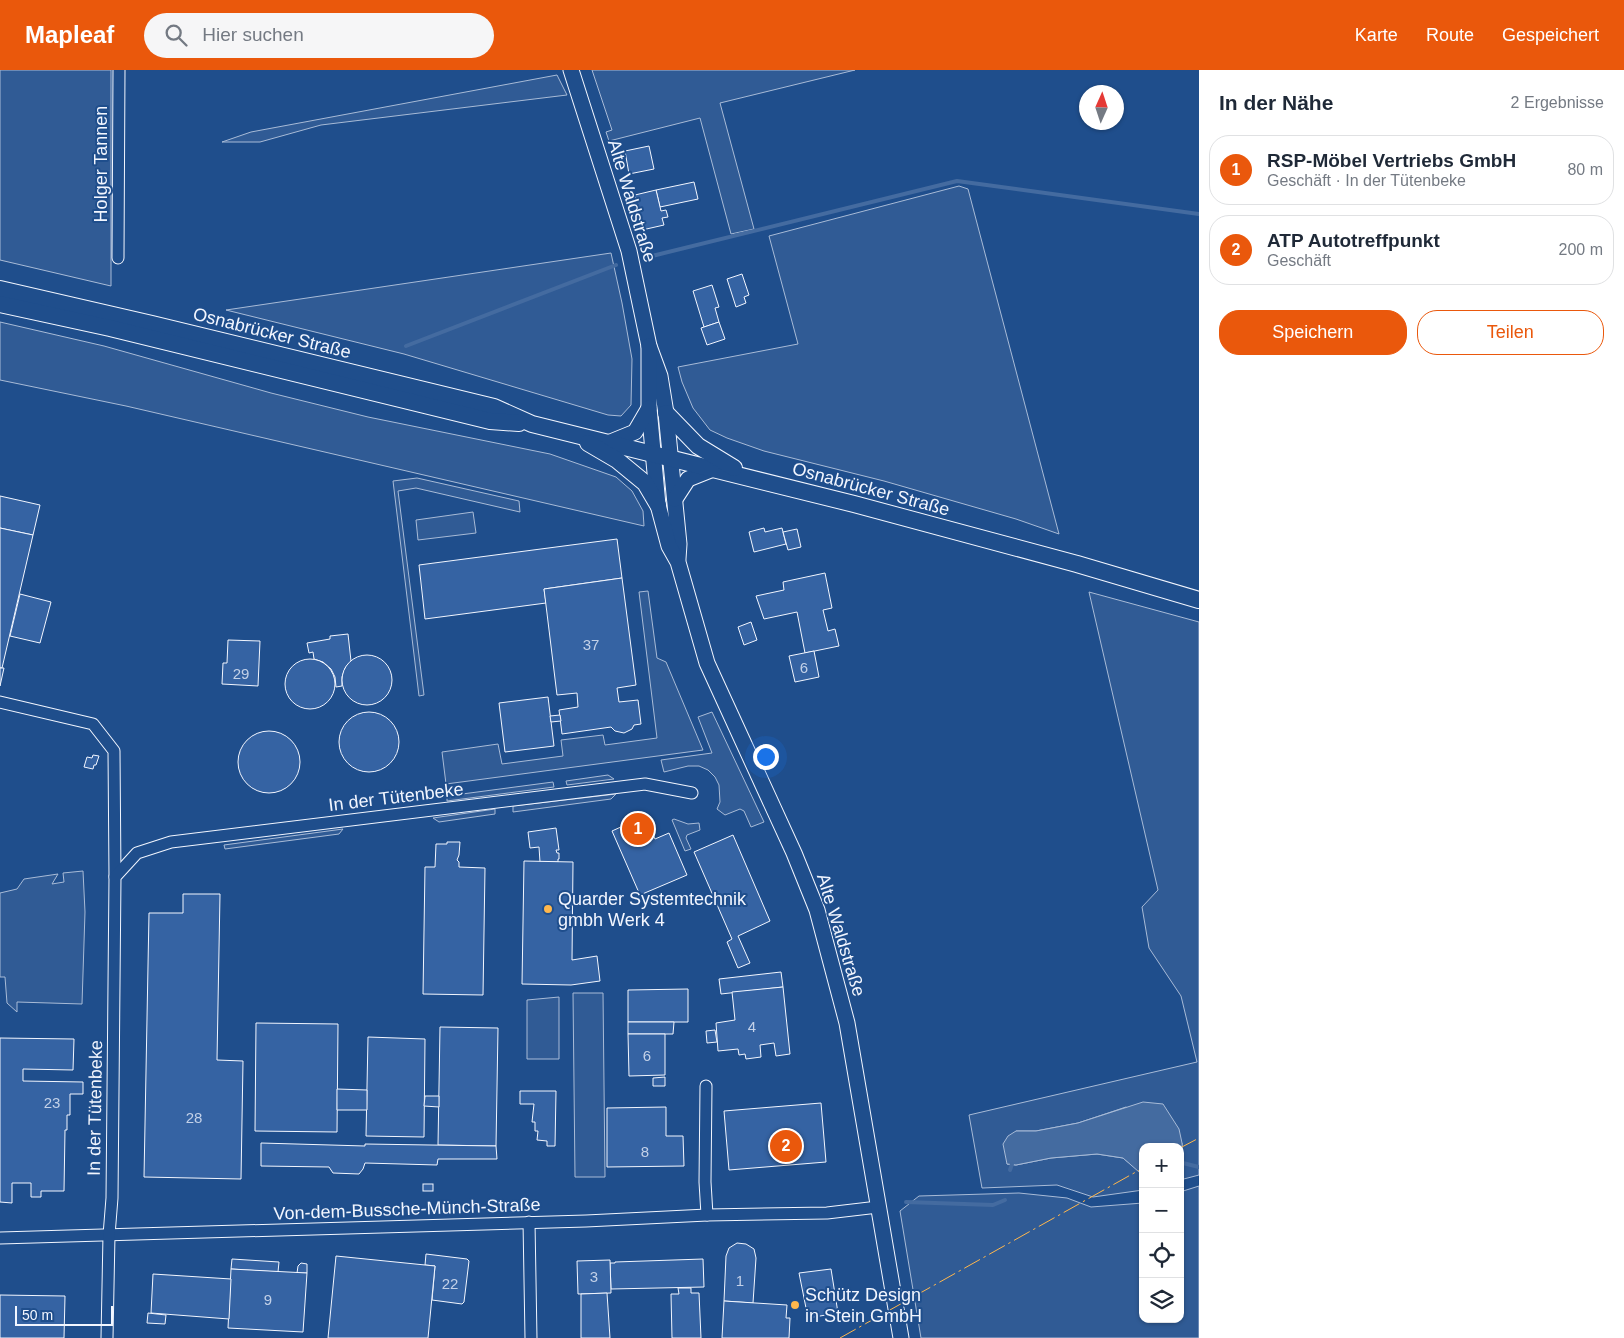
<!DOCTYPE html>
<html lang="de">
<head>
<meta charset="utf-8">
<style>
	:root { --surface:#fff; --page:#f6f6f7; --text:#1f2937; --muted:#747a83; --line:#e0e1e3; --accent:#ea580c }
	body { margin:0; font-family:Helvetica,sans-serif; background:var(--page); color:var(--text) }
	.controls { position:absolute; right:15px; bottom:15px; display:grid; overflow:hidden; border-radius:10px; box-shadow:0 1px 4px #0004 }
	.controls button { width:45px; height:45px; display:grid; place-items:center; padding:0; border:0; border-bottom:1px solid var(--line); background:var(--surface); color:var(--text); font:25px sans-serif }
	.compass { position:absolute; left:1079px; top:15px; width:45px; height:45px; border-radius:50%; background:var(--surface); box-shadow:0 1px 4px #0004; rotate:3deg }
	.scale { position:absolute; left:15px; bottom:12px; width:98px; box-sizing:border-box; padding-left:5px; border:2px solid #f2f6ff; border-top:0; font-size:14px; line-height:18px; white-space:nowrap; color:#f2f6ff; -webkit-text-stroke:4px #1f4e8c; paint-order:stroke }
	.you { position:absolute; left:765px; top:686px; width:18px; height:18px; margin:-12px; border:4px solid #fff; border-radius:50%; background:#1a73e8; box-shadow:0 0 0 8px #1a73e833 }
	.badge { display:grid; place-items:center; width:32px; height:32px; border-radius:50%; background:var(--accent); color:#fff; font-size:16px; font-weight:700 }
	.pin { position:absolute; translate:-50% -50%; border:2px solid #fff; box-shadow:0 1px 5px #0006 }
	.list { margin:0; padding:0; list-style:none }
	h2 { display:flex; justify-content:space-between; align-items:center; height:65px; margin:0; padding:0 20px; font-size:21px }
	h2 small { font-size:16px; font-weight:400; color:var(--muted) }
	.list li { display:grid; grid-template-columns:32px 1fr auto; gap:15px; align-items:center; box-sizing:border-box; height:70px; margin:0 10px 10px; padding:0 10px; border:1px solid var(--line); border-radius:20px }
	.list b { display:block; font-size:19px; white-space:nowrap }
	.list p { margin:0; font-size:16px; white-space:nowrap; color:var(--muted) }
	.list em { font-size:16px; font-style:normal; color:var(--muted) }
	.actions { display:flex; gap:10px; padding:15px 20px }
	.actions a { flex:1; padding:11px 0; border:1px solid var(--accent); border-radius:20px; text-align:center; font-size:18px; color:var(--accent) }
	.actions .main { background:var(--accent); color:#fff }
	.icon { flex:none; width:28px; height:28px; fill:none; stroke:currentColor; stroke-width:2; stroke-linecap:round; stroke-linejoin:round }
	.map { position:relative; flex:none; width:1199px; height:1268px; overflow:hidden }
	header { display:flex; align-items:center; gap:30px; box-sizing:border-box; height:70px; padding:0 25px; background:var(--accent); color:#fff }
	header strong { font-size:24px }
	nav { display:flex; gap:28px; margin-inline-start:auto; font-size:18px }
	.search { width:350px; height:45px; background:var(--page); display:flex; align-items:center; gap:12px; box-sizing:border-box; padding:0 18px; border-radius:28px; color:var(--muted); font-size:19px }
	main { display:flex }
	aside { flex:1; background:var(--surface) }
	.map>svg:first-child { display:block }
</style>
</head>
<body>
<header>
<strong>Mapleaf</strong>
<div class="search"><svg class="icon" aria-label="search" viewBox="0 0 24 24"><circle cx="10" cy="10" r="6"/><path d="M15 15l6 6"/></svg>Hier suchen</div>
<nav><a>Karte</a><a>Route</a><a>Gespeichert</a></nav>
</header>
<main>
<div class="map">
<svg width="1199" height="1268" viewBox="0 0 1199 1268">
	<rect width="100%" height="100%" fill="#1f4e8c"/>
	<g fill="#305b95" stroke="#a8bbd7">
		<path d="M0,0H111V216L0,190Z"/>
		<path d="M592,0H855L720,33L754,159L731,164L700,48L609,71L606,62L612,60Z"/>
		<path d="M557,5L567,25L321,55L260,72H222L251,62Z"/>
		<path d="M959,116L968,119L1059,464L1016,449L884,411L764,381L727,368L710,360L693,338L682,312L678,297L798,274L769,166Z"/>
		<path d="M611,183L622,233L632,289L631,335L621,346L608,345L404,284L226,240Z"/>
		<path d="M0,252L104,276L271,323L368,347L550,384L616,407L632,421L643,441L644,456L126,336L0,310Z"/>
		<path d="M417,408L519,431L520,442L416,418L398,421L424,625L419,626L393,411Z"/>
		<path d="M473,442L476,463L418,470L416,450Z"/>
		<path d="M648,521L657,588L666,592L703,680L446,714L442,682L498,674L502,694L563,686L561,670L603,665L605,675L657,668L639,522Z"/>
		<path d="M1089,522L1199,552V1105L1180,1110V1093L1183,1092L1182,1073L1126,1037L1078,1053L1036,1061H1016L1007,1094L1016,1095L1051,1088L1097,1084L1123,1088L1139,1101H1143V1120L1093,1127L1057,1115L982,1118L969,1045L1197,992L1181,926L1149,878L1142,837L1158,820Z"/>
		<path d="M712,642L764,752L751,757L744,741L740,739L725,745L717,739L720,732L719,715L715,707L708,700L699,696H688L664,702L661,690L712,683L698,647Z"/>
		<path d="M608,705L614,709L567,715L566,711Z"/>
		<path d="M553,712L554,717L447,731V726Z"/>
		<path d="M616,724L611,729L513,742V736Z"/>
		<path d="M495,739V744L439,752L433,748Z"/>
		<path d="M674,749L688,754L699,753L700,760L687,765L686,768L691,779L685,781L672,750Z"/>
		<path d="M343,759L339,764L225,779L224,775Z"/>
		<path d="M83,801L85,842L82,934L17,932V942L7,933L5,907H0V823L17,819L24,809L58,804L52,814L64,812L63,803Z"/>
		<path d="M573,923H603L605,1107H575Z"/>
		<path d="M559,927V989H527V930Z"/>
		<path d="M1199,1116V1268H921L900,1141L919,1126L1019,1123L1067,1128L1091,1137L1143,1133V1249H1180V1122Z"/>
	</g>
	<path fill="#446ba0" stroke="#a8bbd7" d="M1143,1032L1163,1034L1179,1059L1182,1073L1183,1093H1180V1077H1143V1101L1139,1102L1123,1088L1097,1084L1051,1088L1016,1095L1007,1094L1003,1074L1008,1066L1016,1061H1036L1078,1053Z"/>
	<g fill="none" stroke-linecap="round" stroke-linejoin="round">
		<g stroke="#446ba0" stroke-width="4">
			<path d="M648,187L957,111L1199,144"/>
			<path d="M406,276L616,195"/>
			<path d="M1183,1093L1199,1097"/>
			<path d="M1010,1100L1012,1094"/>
			<path d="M906,1132L993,1135L1005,1130"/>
		</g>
	</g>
	<g fill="#3563a3" stroke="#f2f6ff">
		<path d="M649,76L654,99L629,104L625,81Z"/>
		<path d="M694,112L698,129L660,137L656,120Z"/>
		<path d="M656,120L661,141L666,140L668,147L662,148L664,155L642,160L635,125Z"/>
		<path d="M742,204L749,225L744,227L746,233L736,237L727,209Z"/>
		<path d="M712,215L719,237L715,238L719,252L704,257L693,221Z"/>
		<path d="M719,252L725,269L707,275L701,258Z"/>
		<path d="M0,426L40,435L33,465L0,458Z"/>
		<path d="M0,458L33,465L2,598H0Z"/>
		<path d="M764,458L765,462L782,458L786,474L754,482L749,462Z"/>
		<path d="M797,459L801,477L788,480L783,462Z"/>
		<path d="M617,469L622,508L544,519L546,533L425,549L419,495Z"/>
		<path d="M825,503L832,538L823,540L828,561L835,559L839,576L805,583L797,542L764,549L756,526L784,520L783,512Z"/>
		<path d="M622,508L636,615L617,618L619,632L638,630L641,654L634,655L632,659L624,663L615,661L611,657L562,664L559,640L578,637L577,623L557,625L544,519Z"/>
		<path d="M20,524L51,532L40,573L10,566Z"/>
		<path d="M751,552L757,570L744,575L738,557Z"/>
		<path d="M348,564L351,591L345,598L342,607V616L336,617L335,607L331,599L323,592L314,589L313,582L309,583L307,573L330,569V566Z"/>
		<path d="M228,570L260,571L258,616L222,614L223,593H227Z"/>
		<path d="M814,581L819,607L795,612L789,586Z"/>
		<circle cx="367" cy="610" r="25"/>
		<circle cx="310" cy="614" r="25"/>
		<path d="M0,598H4L0,616Z"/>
		<path d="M548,627L554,676L505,682L499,633Z"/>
		<circle cx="369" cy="672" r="30"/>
		<path d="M560,645L561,651L551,652L550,646Z"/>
		<circle cx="269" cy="692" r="31"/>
		<path d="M93,685L99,686L96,695H94L93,699L84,697L87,687L92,688Z"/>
		<path d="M645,746L655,769L669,763L687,805L640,825L612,761Z"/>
		<path d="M556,758L559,780H556L557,783H559V789H558V792H540L539,777L530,778L528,762Z"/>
		<path d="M733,765L770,851L738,866L750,893L738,898L727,872L732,869L694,782Z"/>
		<path d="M447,772H460L459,785L457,790L459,792V797L485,798L483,925L423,924L425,797H435L436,774H447Z"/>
		<path d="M524,791L573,792L572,890L597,886L600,911L571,915L522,914Z"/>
		<path d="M183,824H220L217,990L243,991L241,1109L144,1107L149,843H183Z"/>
		<path d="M781,902L783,917L721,924L719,909Z"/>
		<path d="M783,917L790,984L776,986L774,973L760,975L761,987L746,989L745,984L739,985L738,979L718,981L716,953L735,950L732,922Z"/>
		<path d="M688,919V952H628V920Z"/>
		<path d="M628,952H674L673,964H628Z"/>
		<path d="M256,953L338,954L337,1062L255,1061Z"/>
		<path d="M440,957L498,958L496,1076L438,1075Z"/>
		<path d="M715,960L717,972L707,973L706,961Z"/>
		<path d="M628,964H665V1005L629,1006Z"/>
		<path d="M368,967L425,969L424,1067L366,1066Z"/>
		<path d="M0,968L74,969L73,1000L23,999V1011L83,1012V1024H70V1045H67V1060H65L64,1121H41V1127H31V1113H12V1133L0,1132Z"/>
		<path d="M665,1007V1016H653V1008Z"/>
		<path d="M337,1019L367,1020V1040H337Z"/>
		<path d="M520,1021H556L555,1076H547V1071L537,1070L538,1061H535V1052H532L534,1034H520Z"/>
		<path d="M425,1026H439V1037L424,1036Z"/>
		<path d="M821,1033L826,1092L729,1100L724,1041Z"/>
		<path d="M666,1037V1066H683L684,1096L607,1097V1038Z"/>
		<path d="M261,1073L365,1076V1074L496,1076L497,1089H438L437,1095L365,1093L363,1099L359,1104L333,1103L329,1097L261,1096Z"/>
		<rect x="423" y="1114" width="10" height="7"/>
		<path d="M737,1173L746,1174L754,1179L756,1188L753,1233L724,1231L726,1186L729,1178Z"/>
		<path d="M426,1184L467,1189L469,1191L464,1232L462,1234L432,1230L435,1196L425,1195Z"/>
		<path d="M336,1186L435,1196L428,1268H328Z"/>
		<path d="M232,1189L279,1192L278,1202L231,1199Z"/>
		<path d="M703,1189L704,1217L611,1219L610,1193H615V1192Z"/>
		<path d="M610,1190L611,1223L578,1224L577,1191Z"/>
		<path d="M301,1193L307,1194V1203H297L298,1196Z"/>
		<path d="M231,1199L307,1203L303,1262L228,1258Z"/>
		<path d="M831,1199L838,1243L808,1248L799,1203Z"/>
		<path d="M153,1204L231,1209L229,1249L151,1243Z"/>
		<path d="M678,1218H691V1223H699L701,1268H672L671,1224H679Z"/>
		<path d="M607,1223L610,1268H581V1224Z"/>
		<path d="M0,1225L65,1226L64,1268H0Z"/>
		<path d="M724,1231L787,1235L786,1248H790L789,1268H722Z"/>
		<path d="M148,1243L166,1245L165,1254L147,1253Z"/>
	</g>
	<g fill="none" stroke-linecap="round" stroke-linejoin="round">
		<defs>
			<g id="minor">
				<path d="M118,188L119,0"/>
				<path d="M0,632L93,654L114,681L115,807"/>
				<path d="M706,1016L705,1112L707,1145"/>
				<path d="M529,1152L531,1268"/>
				<path d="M0,1168L586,1151L707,1145L827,1143L878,1137"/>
				<path d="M107,1268L109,1165L112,1128L115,807L137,783L171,772L645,714L692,723"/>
			</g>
			<g id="tertiary">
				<path d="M571,0L629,181L649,276L660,306L666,343L679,474L678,489"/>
				<path d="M649,276V338L658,435L669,476L678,492L707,593L794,783L817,840L847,953L901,1268"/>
				<path d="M608,373L635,362L649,338"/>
				<path d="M675,429L688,409L713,399"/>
			</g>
			<g id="secondary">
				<path d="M0,219L152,254L494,337L532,354L854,434L1077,494L1199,530"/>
				<path d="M0,234L110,258L490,351L519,353"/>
				<path d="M666,343L698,376L734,398"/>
				<path d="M588,373L617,390L645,413L658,435"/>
			</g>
		</defs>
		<use href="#minor" stroke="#f2f6ff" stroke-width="13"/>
		<use href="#tertiary" stroke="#f2f6ff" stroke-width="17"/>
		<use href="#secondary" stroke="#f2f6ff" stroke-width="18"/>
		<use href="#minor" stroke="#1f4e8c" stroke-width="11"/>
		<use href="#tertiary" stroke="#1f4e8c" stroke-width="15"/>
		<use href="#secondary" stroke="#1f4e8c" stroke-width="16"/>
		<g stroke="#ffb74d" stroke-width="1" stroke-dasharray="18 4 2.5 4" stroke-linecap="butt">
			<path d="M1180,1078L1199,1068"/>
			<path d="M840,1268L1143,1098"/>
		</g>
	</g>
	<g fill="#ffb74d" stroke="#1f4e8c" stroke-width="2">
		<circle cx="548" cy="839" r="5"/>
		<circle cx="795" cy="1235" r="5"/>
	</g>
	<g text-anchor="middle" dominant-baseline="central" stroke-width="4" stroke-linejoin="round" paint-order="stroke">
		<g font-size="15" fill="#c3d1e8">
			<text x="591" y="574">37</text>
			<text x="804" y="597">6</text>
			<text x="241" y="603">29</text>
			<text x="752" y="956">4</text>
			<text x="647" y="985">6</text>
			<text x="52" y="1032">23</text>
			<text x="194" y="1047">28</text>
			<text x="645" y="1081">8</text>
			<text x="594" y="1206">3</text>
			<text x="740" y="1210">1</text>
			<text x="450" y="1213">22</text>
			<text x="268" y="1229">9</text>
		</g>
		<g font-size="18" fill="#f2f6ff" stroke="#1f4e8c">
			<text transform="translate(101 94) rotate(-90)">Holger Tannen</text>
			<text transform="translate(632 131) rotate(73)">Alte Waldstraße</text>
			<text transform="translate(272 263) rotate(14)">Osnabrücker Straße</text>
			<text transform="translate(871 419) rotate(15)">Osnabrücker Straße</text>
			<text transform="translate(396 727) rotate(-7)">In der Tütenbeke</text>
			<text transform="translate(841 865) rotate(73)">Alte Waldstraße</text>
			<text transform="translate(95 1038) rotate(-89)">In der Tütenbeke</text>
			<text transform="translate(407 1139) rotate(-2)">Von-dem-Bussche-Münch-Straße</text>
		</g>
		<g font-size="18" fill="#f2f6ff" stroke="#1f4e8c" text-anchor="start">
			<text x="558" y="829">Quarder Systemtechnik<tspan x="558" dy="21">gmbh Werk 4</tspan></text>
			<text x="805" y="1225">Schütz Design<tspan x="805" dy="21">in Stein GmbH</tspan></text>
		</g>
	</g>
</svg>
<div class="controls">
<button>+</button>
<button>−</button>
<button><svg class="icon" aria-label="locate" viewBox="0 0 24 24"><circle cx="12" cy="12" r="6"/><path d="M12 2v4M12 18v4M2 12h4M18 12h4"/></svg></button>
<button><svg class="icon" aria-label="layers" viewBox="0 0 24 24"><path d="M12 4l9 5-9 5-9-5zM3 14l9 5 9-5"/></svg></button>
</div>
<svg class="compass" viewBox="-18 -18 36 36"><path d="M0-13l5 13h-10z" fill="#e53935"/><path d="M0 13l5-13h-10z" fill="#747a83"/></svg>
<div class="scale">50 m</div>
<div class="you"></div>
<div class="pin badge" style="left:638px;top:759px">1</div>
<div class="pin badge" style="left:786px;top:1076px">2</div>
</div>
<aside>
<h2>In der Nähe<small>2 Ergebnisse</small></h2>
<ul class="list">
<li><span class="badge">1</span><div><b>RSP-Möbel Vertriebs GmbH</b><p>Geschäft · In der Tütenbeke</p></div><em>80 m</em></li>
<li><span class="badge">2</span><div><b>ATP Autotreffpunkt</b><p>Geschäft</p></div><em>200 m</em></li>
</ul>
<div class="actions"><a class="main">Speichern</a><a>Teilen</a></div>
</aside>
</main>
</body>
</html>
